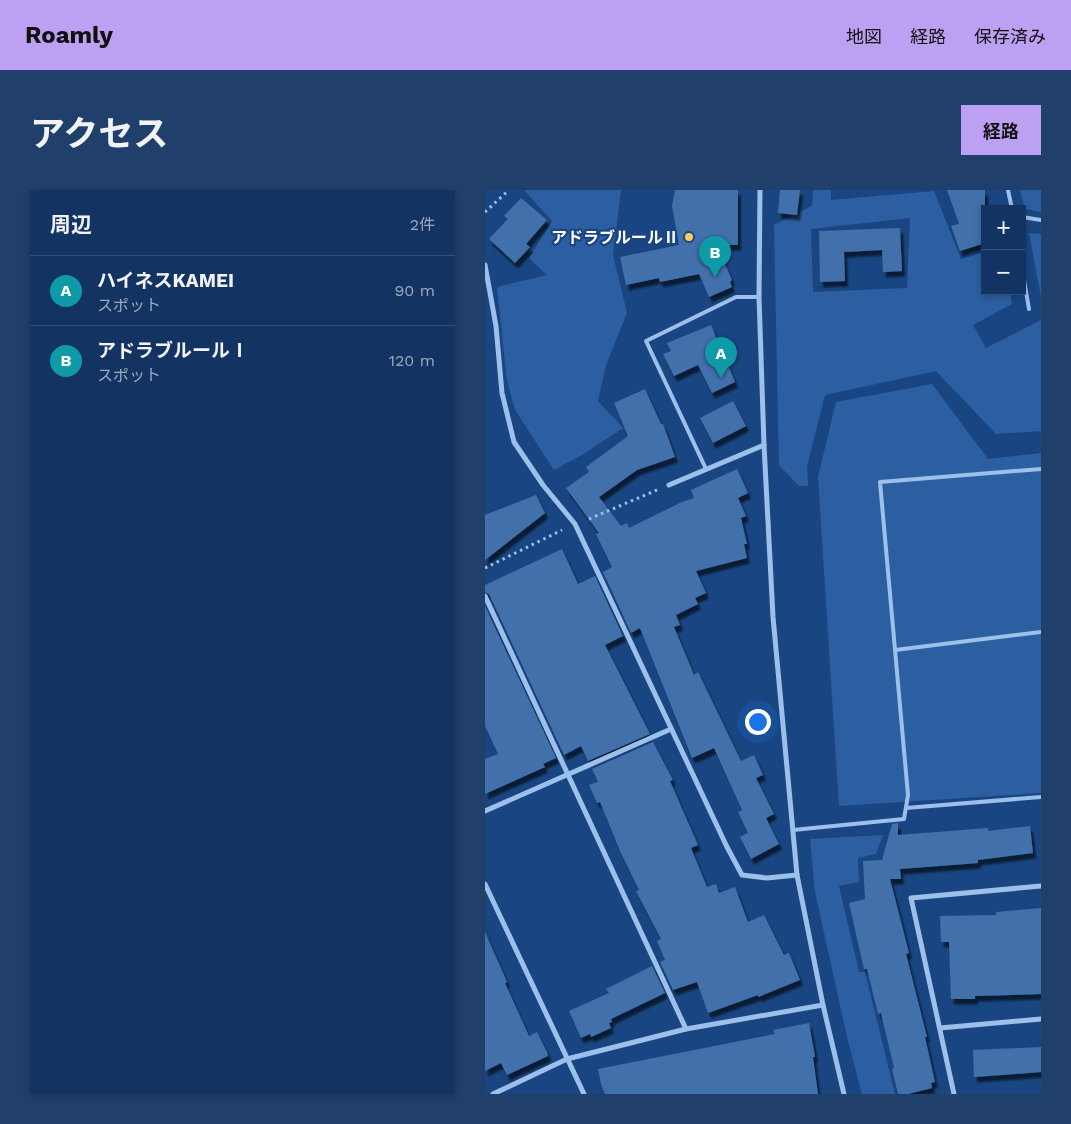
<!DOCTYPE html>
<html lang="ja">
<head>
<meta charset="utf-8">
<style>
	:root { --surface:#133462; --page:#203f6b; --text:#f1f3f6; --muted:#9daabe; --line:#324f77; --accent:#bca0f2 }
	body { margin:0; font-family:"Work Sans","Noto Sans JP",sans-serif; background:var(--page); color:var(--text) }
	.controls { position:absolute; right:15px; top:15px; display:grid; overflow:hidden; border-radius:0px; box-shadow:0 2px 8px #0003 }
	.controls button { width:45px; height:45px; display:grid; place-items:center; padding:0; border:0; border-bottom:1px solid var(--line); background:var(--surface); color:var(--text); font:25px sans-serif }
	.you { position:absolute; left:272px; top:531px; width:18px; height:18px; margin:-12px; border:4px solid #fff; border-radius:50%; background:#1a73e8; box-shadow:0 0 0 8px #1a73e833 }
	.badge { display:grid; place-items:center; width:32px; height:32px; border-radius:50%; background:var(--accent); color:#fff; font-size:16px; font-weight:700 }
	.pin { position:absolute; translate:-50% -41px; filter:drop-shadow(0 1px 2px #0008) }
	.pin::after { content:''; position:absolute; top:26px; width:18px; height:15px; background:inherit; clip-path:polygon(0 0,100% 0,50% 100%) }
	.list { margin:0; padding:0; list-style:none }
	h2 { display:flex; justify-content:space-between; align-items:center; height:65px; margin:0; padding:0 20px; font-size:21px }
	h2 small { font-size:16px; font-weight:400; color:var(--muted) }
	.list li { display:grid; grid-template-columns:32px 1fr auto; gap:15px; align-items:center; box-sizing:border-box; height:70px; padding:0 20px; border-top:1px solid var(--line) }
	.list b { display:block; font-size:19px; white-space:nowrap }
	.list p { margin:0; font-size:16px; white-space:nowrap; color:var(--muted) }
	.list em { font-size:16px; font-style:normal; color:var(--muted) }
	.map { position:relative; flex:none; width:556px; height:904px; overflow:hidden; border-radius:0px }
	header { display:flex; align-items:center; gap:30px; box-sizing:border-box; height:70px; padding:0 25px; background:var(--accent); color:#111 }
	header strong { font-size:24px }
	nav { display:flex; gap:28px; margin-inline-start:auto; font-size:18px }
	.intro { display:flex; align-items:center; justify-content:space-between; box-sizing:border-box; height:120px; padding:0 30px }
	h1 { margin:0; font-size:35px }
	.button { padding:12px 22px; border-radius:0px; background:var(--accent); color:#111; font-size:18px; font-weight:700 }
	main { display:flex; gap:30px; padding:0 30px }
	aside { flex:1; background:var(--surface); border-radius:0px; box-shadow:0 2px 8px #0003 }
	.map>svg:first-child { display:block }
</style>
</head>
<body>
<header>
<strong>Roamly</strong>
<nav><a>地図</a><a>経路</a><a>保存済み</a></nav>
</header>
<div class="intro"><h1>アクセス</h1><a class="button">経路</a></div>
<main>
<aside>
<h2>周辺<small>2件</small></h2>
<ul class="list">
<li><span class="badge" style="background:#0f9aa8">A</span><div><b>ハイネスKAMEI</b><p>スポット</p></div><em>90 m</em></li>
<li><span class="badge" style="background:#0f9aa8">B</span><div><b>アドラブルールⅠ</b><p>スポット</p></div><em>120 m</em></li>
</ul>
</aside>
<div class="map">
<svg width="556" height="904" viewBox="0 0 556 904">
	<defs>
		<filter id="shadow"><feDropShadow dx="3" dy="5.5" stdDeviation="1" flood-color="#0009"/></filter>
	</defs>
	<rect width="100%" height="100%" fill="#194682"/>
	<g fill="#2c5fa1" fill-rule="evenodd">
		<path d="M39,0H136L128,65L142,123L121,175L113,211L138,238L97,265L69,280L30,220L22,191L12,97L62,85L44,68L67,31Z"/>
		<path d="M328,0H346V10L449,1L476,69L500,62V101H525L527,114L488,135L501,158L556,130V241L511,244L451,181L340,205L322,276L323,296H314L294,275L289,35L327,16ZM425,28L422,98L328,102L326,39Z"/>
		<path d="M535,0H556V22L540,19Z"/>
		<path d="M544,43L556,44V107Z"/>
		<path d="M447,194L503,269L556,263V603L354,616L333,287L351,212Z"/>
		<path d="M398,645L391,664L373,668L374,692L354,696L374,782H380L410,904H377L363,851L330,702L325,649Z"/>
	</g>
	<g fill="#4270ab" filter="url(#shadow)">
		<path d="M190,0H253V55H232L247,90L245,92L247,97L224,107L214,84L175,92L174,88L141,95L135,67L194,55L187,16Z"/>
		<path d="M295,0H315L312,25L293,23Z"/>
		<path d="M462,0H500V53L475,61L466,36L474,34Z"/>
		<path d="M36,8L62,30L41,54L45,57L30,73L4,49L23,29L19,26Z"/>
		<path d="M415,38L417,81L398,82L397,60L359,62L360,91L335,92L334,41Z"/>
		<path d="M226,135L250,192L227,203L213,175L189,186L178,164L186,161L182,153Z"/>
		<path d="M160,199L176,234H178L190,267L152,280L114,307L136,336L142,333L144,338L197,312L209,308L206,300L252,279L263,303L253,308L261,326L256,328L262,354H259L262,368L211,381L221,403L210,408L213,414L191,425L195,435L189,437L209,485L213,482L256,571L269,565L278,585L271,588L289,624L281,628L294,654L266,669L255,647L263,643L253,622L257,620L229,558L207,568L155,438L146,443L118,382L127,377L111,344L114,343L81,298L104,282L101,277L143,246L129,213Z"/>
		<path d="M248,211L261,236L228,253L215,228Z"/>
		<path d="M51,305L60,323L0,370V325Z"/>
		<path d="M77,359L93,394L110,386L138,446L120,455L165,544L103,571L96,556L79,565L4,404L0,402V395Z"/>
		<path d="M0,416L71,568L58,574L60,577L0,604V569L13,564L0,536Z"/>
		<path d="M168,552L188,590L185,591L213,655L206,658L222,697L231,694L234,703L250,697L263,732L279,725L299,765L304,763L315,790L273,807V805L223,823L212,792L188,800L175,772L180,770L172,751L176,749L151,701L154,700L135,661L115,612L112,613L104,595L113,592L107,579Z"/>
		<path d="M413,633V645L503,638V641L545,636L548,663L493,670V673L415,679L416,689H405L424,763L421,764L442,847H440L450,892L446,893L447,898L423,904H413L407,879L409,878L396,823L393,824L382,779H379L364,713L380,709L378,671L397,670L407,634Z"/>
		<path d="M556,718V804L490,806V809H466L464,752H456L455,726L511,725V722Z"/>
		<path d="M0,742L22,792L20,793L44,846L52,842L62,862L63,866L22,885L16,873L0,881Z"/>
		<path d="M167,776L180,803L126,829L127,832L124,833L126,838L106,847L105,844L96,848L84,821L124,803L121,799Z"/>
		<path d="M324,833L330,867H328L333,904H120L116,894L113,879L290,844L288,840Z"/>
		<path d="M556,857V882L489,887L488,860Z"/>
	</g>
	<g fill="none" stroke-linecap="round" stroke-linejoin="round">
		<g stroke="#9dc0eb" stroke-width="3" stroke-dasharray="2.5 4" stroke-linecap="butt">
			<path d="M0,22L24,0"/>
			<path d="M104,329L172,300"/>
			<path d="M0,378L77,340"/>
		</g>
		<g stroke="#9dc0eb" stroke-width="4">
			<path d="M523,0L527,19"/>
			<path d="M537,27L556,30"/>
			<path d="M537,78L544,119"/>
			<path d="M221,279L161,151L251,107H274"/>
			<path d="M410,460L556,442"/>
			<path d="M421,618L556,607"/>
			<path d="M308,640L419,629L423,605L395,292L556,279"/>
		</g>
		<g stroke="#9dc0eb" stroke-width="5">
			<path d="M275,0L274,107L279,255L288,427L312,685L338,815L359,904"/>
			<path d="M0,75L11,136L17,203L29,252L58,295L90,334L242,657L257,685L282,688L312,685"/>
			<path d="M184,295L279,255"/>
			<path d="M0,406L201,839"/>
			<path d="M0,621L186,539"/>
			<path d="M0,694L99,904"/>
			<path d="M455,838L556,829"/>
			<path d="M8,904L82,869L201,839L338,815"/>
			<path d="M469,904L426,708L556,696"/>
		</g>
	</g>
	<circle fill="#fed059" stroke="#194682" stroke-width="2" cx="204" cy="47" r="5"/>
	<g text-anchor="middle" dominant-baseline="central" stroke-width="4.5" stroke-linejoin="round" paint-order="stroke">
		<g font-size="16" font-weight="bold" fill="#fff" stroke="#194682" text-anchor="end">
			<text x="194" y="47">アドラブルールⅡ</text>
		</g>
	</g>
</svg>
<div class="controls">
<button>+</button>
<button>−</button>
</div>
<div class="you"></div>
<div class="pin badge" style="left:236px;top:188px;background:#0f9aa8">A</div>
<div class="pin badge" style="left:230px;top:87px;background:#0f9aa8">B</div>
</div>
</main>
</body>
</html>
